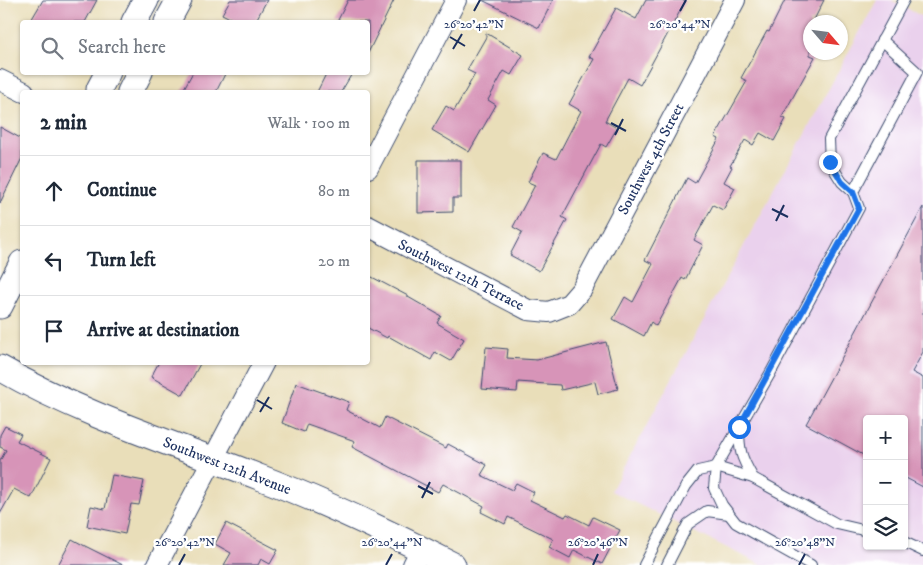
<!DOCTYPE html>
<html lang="en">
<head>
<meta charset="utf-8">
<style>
	:root { --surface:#fff; --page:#f2f2f3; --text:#1f2937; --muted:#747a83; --line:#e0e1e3 }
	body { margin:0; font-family:"IM FELL DW Pica",serif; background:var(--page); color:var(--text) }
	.controls { position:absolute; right:15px; bottom:15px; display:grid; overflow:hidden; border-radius:5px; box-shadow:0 1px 4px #0004 }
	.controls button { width:45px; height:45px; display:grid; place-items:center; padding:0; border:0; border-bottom:1px solid var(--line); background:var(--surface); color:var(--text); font:25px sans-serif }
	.compass { position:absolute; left:803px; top:15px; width:45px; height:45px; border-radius:50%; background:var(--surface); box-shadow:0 1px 4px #0004; rotate:118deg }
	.stop { position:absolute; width:15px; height:15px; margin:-11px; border:4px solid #1a73e8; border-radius:50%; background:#fff }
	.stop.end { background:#1a73e8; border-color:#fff; box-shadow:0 1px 5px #0008 }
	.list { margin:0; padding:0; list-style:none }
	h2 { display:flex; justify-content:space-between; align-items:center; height:65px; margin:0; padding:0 20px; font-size:21px }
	h2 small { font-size:16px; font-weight:400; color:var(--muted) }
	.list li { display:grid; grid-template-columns:32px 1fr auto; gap:15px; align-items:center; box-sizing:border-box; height:70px; padding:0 20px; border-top:1px solid var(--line) }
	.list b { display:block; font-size:19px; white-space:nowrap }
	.list em { font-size:16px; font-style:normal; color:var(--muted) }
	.icon { flex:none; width:28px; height:28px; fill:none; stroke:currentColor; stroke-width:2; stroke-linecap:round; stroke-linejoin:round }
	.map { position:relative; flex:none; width:923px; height:565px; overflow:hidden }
	.search { position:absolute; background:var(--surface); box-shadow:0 1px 4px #0004; left:20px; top:20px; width:350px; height:55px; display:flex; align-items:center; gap:12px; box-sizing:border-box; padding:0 18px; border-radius:5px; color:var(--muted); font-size:19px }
	.panel { position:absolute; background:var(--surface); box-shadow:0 1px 4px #0004; left:20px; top:90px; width:350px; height:275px; border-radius:5px }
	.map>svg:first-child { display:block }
</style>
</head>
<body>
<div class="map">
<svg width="923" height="565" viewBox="0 0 923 565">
	<rect width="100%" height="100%" fill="#fff"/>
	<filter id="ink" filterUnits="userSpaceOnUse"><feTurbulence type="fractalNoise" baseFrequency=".02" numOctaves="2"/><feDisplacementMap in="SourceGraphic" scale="10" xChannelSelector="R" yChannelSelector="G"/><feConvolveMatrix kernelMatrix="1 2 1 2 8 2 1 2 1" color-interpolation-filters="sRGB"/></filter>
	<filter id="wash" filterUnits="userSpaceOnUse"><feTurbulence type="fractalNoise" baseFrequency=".0096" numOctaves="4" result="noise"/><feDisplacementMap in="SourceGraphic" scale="20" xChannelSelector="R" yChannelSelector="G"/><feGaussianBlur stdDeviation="1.12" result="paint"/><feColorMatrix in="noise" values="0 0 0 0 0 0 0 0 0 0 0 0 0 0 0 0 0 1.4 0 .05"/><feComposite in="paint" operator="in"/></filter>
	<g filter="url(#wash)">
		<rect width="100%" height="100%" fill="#e9deb9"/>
		<path fill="#ead1ed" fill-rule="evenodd" d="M877,0H891L923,17V565H762L611,491ZM867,419H904V546H867Z"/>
		<g id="blocks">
			<g fill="#d794b8">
				<path d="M43,0H97L85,22H30Z"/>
				<path d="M230,0H267L255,22H238L222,14Z"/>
				<path d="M348,0H394L368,53V22H337Z"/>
				<path d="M482,0H553L539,28Z"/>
				<path d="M646,0H686L640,85L628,78L605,121L617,128L606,147L601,144L562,217L567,220L539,271L510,255L522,232L513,227L535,185L528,182L543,153L556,159L572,128L581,111L569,104L594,59L589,57L616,8L636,19Z"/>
				<path d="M785,0H824L813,22H810V55L815,57L782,117L786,119L774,141L760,133L753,145L745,140L730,166L732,167L724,182L735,188L723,210L713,205L694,240L703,245L685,280L682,278L656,326L651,322L644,336L613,319L625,297L633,302L653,264L645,260L687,178L695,183L719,139L715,137L747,81L741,78L767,31L769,32Z"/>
				<path d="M486,33L523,55L511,75L504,71L488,100L496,105L469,152L432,130L446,106L454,111L475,74L467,70L486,37Z"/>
				<path d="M193,72H226L216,92H182Z"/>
				<path d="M327,72H353L341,92H317Z"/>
				<path d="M0,127L22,139V158L0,203Z"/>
				<path d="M418,160H461V198H453V212L418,213Z"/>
				<path d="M923,207V352L912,372L923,378V487L904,477V419H867V457L806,424Z"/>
				<path d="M368,275L408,296V297L441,316L437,323L464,339L451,361L435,352L431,360L388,336L387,338L368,328Z"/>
				<path d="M606,342L618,389L598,394L595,382L561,390L560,385L518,382L517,392L482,389L486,347L508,349L507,358L537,360Z"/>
				<path d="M159,362H201L183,395L151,377Z"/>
				<path d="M296,383L349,402L346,410L380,428L385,417L446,448L448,444L487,465L481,475L512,490L516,483L534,492L530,500L565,517L567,514L589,525L593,517L620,530L602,564L574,550L570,558L549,547L553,539L508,517L505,524L481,512L484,506L443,484L438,492L352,447L355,441L307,424L304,432L282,423Z"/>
				<path d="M5,426L21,434L17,441L51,458L31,498L14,489L0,514V461L6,450L0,447V435Z"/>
				<path d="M112,475L144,481L139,505L131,504L125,534L87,526L91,506L105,509Z"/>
				<path d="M226,523L278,550L270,564L261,559L258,565H224L231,553L215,544Z"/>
				<path d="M72,539L83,545L123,565H58Z"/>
			</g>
		</g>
	</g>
	<g filter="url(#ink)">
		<use href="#blocks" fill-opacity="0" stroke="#3a496c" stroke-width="1"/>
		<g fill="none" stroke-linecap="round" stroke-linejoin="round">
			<defs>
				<g id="service">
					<path d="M853,192L917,72L882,40"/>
					<path d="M739,427C739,451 741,457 753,478"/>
					<path d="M904,542L923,551"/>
					<path d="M644,565L686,486L698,471L716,467L753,478L837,524L867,531"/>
					<path d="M667,565L688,524L707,511L729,514"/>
					<path d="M811,565L736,523L722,505L714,488L716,467L771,372L859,208L853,192L842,182L830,163L829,139L904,0"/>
				</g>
				<g id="minor">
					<path d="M0,80L24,92"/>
					<path d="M368,168L456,0"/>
					<path d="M368,226L528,310L549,312L569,304L582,289L735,0"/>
					<path d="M157,565L264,362"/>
					<path d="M413,565L421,549"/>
				</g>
				<g id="tertiary">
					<path d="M134,22L146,0"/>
					<path d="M167,22L179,0"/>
					<path d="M99,92V89L108,72"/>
					<path d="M130,92L140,72"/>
					<path d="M0,306L22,263"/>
					<path d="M0,368C82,415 172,443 259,477C326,502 390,533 453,565"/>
				</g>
			</defs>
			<use href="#service" stroke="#3a496c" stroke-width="12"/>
			<use href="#minor" stroke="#3a496c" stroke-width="22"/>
			<use href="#tertiary" stroke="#3a496c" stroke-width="27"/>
			<use href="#service" stroke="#fff" stroke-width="10"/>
			<use href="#minor" stroke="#fff" stroke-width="20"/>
			<use href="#tertiary" stroke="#fff" stroke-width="25"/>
		</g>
	</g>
	<g fill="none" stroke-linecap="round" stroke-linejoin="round" filter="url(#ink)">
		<path stroke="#1a73e8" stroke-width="6" d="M739,427L859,208L853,192L842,182L830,162"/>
	</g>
	<path fill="none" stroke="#1b2f5e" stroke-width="2" d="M474,11L480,0M680,11L686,0M450,37L465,46M453,49L462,34M611,123L626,131M615,135L623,119M772,209L788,217M776,221L784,205M257,400L272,409M260,412L269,397M418,486L433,494M422,498L430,482M179,565L185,554M386,565L392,554M593,565L598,554M799,565L805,554"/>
	<g text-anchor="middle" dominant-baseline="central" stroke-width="4.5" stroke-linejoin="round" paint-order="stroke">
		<g font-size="15" fill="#1b2f5e" stroke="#fff">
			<text transform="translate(651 159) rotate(-62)">Southwest 4th Street</text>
			<text transform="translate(461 275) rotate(27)">Southwest 12th Terrace</text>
			<text transform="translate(227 466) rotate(21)">Southwest 12th Avenue</text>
		</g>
	</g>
	<g font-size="12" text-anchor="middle" fill="#1b2f5e" stroke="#fff" stroke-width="4.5" stroke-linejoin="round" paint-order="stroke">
		<text x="474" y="28">26°20'42"N</text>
		<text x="680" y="28">26°20'44"N</text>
		<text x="185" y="546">26°20'42"N</text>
		<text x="392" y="546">26°20'44"N</text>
		<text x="598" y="546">26°20'46"N</text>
		<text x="805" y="546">26°20'48"N</text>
	</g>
</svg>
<div class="controls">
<button>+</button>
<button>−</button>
<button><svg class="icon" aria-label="layers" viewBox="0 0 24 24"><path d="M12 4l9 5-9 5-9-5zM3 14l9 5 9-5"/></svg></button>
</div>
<svg class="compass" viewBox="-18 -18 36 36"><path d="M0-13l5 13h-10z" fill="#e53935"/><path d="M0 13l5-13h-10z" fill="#747a83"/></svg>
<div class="stop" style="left:739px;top:427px"></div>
<div class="stop end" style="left:830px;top:162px"></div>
<div class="search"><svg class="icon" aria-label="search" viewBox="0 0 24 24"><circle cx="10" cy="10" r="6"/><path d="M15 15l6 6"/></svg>Search here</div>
<section class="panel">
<h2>2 min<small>Walk · 100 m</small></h2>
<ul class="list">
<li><svg class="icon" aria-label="ahead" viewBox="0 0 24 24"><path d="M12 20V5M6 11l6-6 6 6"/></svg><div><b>Continue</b></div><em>80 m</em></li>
<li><svg class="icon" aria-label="left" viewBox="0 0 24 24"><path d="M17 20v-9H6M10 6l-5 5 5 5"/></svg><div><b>Turn left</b></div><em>20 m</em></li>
<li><svg class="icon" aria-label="arrive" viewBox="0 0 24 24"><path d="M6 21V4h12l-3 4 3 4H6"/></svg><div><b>Arrive at destination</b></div></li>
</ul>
</section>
</div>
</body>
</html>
